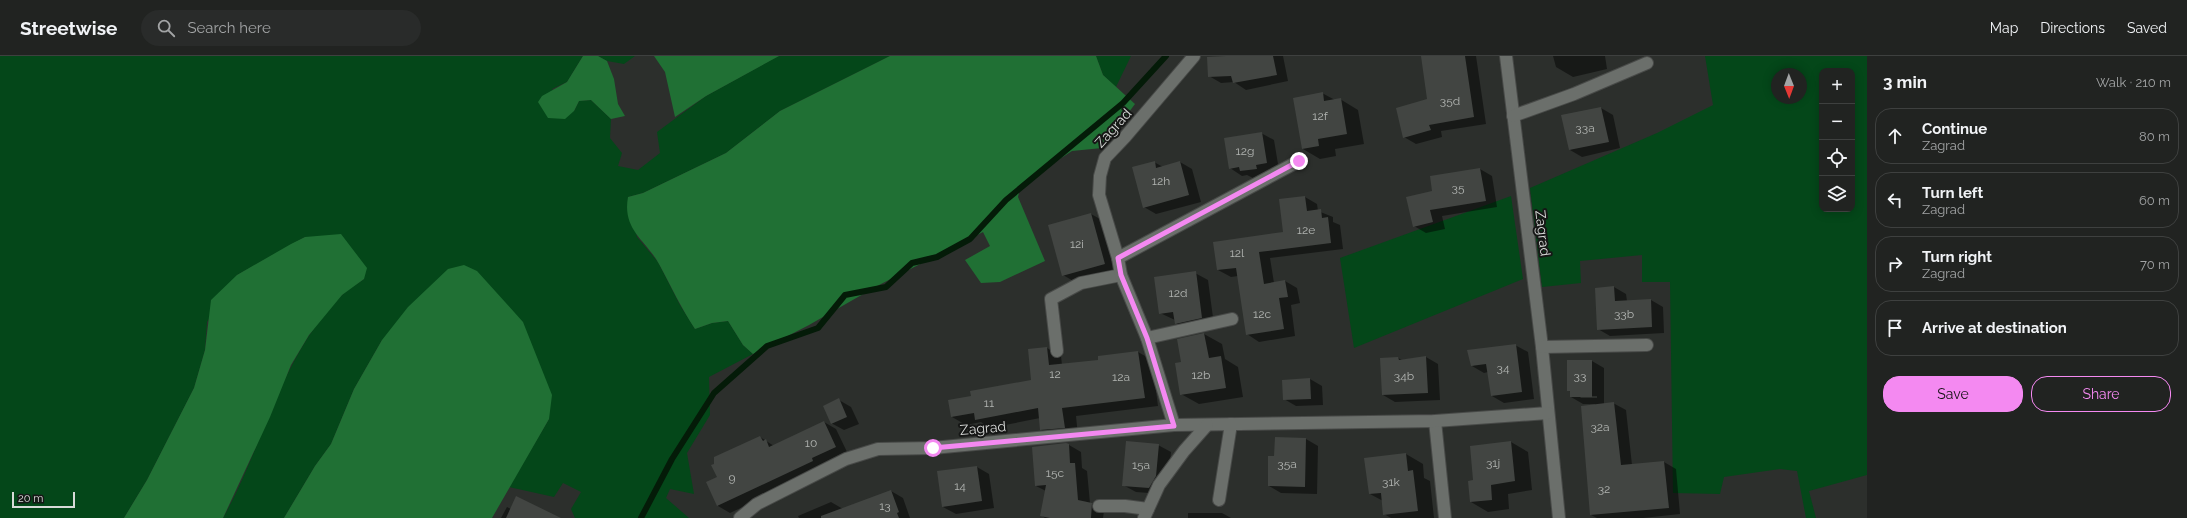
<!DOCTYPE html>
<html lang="en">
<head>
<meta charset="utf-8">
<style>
	:root { --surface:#212321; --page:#292b2a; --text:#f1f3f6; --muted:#a2a4a5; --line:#3e403f; --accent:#f489f1 }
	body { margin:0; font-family:Raleway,sans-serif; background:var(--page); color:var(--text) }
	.controls { position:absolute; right:12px; top:12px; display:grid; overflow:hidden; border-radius:8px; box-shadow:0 2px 10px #0003 }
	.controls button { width:36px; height:36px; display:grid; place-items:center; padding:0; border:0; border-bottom:1px solid var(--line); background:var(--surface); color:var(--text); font:20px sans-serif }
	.compass { position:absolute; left:1771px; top:12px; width:36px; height:36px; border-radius:50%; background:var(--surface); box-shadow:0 2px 10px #0003; rotate:179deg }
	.scale { position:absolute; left:12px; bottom:10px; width:63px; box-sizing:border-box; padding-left:4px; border:2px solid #d8dad8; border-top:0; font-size:11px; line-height:14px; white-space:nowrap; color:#d8dad8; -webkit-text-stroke:3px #161716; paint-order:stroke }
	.stop { position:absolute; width:12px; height:12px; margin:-9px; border:3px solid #f489f1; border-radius:50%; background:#fff }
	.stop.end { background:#f489f1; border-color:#fff; box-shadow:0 1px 4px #0008 }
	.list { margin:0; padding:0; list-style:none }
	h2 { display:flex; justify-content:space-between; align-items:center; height:52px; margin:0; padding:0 16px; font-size:17px }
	h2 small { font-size:13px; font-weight:400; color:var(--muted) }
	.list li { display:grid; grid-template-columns:26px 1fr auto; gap:12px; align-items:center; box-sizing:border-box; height:56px; margin:0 8px 8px; padding:0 8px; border:1px solid var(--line); border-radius:16px }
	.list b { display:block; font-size:15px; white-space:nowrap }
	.list p { margin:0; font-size:13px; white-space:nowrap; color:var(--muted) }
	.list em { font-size:13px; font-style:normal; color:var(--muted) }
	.actions { display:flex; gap:8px; padding:12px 16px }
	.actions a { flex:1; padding:9px 0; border:1px solid var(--accent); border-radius:16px; text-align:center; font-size:14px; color:var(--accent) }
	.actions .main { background:var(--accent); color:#111 }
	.icon { flex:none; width:22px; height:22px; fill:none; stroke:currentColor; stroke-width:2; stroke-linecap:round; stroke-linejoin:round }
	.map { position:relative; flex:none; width:1867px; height:462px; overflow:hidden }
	header { display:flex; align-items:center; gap:24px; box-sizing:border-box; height:56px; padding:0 20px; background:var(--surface); border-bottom:1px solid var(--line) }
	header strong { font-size:19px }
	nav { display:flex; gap:22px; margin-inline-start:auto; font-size:14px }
	.search { width:280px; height:36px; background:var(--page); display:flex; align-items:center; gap:10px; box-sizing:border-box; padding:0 14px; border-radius:22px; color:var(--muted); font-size:15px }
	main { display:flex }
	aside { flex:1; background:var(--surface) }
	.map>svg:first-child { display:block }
</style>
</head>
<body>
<header>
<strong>Streetwise</strong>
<div class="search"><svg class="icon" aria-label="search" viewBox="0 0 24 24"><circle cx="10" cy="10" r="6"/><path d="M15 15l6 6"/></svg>Search here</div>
<nav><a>Map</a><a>Directions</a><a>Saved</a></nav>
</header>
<main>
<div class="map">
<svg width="1867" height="462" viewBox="0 0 1867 462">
	<rect width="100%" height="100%" fill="#2c2f2c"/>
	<g fill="#044719" fill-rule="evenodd">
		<path d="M0,0H583L567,26L552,33L574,55L579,45L591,44L611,63L610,82L622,97L618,110L638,114L660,97L657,76L706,40L771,4L779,0H890L780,55L726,97L643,137L628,141L637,181L658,206L680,249L695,273L712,267L728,265L743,289L753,298L709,321L710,359L687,397L694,438L670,433L666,442L689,462H575L571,453L581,436L563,427L554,441L509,431L549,363L382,284L354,333L331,388L315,410L284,462H223C264,389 280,300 342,239C348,233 357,228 364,223L305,181L237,219L207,266L205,294L194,332L147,424L124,462H0Z"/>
		<path d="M598,0H635L624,8L607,5Z"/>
		<path d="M1096,0H1131L1116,31L1103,19Z"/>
		<path d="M1705,0H1867V419L1809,435L1816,462H1806L1797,415L1780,413L1724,421L1720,438L1673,437L1670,226H1642V199L1580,205L1581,227L1542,231L1530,132L1657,77L1713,49ZM1822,15H1852V153H1822ZM1777,18H1801V42H1777Z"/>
		<path d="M1511,140L1523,223L1354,292L1340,202Z"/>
	</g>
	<g fill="#207034">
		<path d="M583,0H598L607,5L614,23L618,48L625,60L611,63L591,44L579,45L574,55L565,63L548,62L538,46L542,40L567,26Z"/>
		<path d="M654,0H779L706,40L675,61L665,16Z"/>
		<path d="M890,0H1096L1103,19L1135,48L1102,92L1072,95L1021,128L1018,141L1045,205L1000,226L981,227L965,204L990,190L983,176L879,229L809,269L753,298L743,289L728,265L712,267L695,273C681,252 671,230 659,208C646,184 622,174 628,141L643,137L726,97L780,55Z"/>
		<path d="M341,178L367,212L364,223L342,239L309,279L291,309L270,361L223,462H124L147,424L194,332L205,294L211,244L237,219L291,188L305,181Z"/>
		<path d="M464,209L477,215L523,266L552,339L549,363L492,462H284L315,410L331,388L354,333L382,284L408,251L448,213Z"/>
	</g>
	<g fill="#0007" fill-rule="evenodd">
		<path d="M1229,0H1283L1288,25L1246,34L1234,26L1221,27L1209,20Z"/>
		<path d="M1422,0H1476L1486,68L1441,75L1442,81L1416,88L1404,81L1428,44Z"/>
		<path d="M1553,0H1605L1607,13L1573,21L1556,11Z"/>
		<path d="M1322,37L1335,44L1340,43L1358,54L1364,88L1335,93L1336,100L1320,103L1303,93Z"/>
		<path d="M1601,52L1613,59L1620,92L1582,101L1570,94Z"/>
		<path d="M1261,77L1274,84L1279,114L1268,120L1253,122L1247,119L1242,120L1230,112Z"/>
		<path d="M1154,106L1163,111L1180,106L1192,113L1201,146L1156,158L1144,151Z"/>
		<path d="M1480,113L1492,120L1497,151L1442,160L1445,173L1426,177L1414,170L1433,136Z"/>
		<path d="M1305,141L1317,148L1318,155L1333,161V166L1340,169L1343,193L1270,202L1274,227L1285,225L1297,232L1300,247L1291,249L1295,280L1259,286L1247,278L1238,220L1231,221L1218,214L1284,176Z"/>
		<path d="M1091,158L1109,168L1122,217L1080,229L1063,219Z"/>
		<path d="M1195,217L1208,224L1214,269L1188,274L1176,267L1175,264L1160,257Z"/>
		<path d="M1614,231L1626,238L1627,245L1651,244L1663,251L1664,277L1610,280L1598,273L1596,233Z"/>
		<path d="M1204,278L1222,288L1225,303L1238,311L1243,341L1199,348L1181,338L1182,307L1178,284Z"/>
		<path d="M1515,289L1528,296L1534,343L1504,347L1492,340L1488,316L1484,317L1472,310Z"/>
		<path d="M1047,292L1061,300L1062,309L1099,305L1138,296L1152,304L1158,350L1076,360L1078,380L1055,382L1041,374L1040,362L990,372L981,366L966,369L952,361L972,341L1032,325Z"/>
		<path d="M1426,301L1438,308L1440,344L1395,346L1383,339L1398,302L1402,304Z"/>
		<path d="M1592,305L1604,312V348L1613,347L1626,354L1632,409L1664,406L1676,413L1680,458L1643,462H1597L1591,459L1595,348H1583L1571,341V336L1568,334ZM1579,340H1597V342H1581Z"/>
		<path d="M1310,323L1322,330L1323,349L1296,350L1284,343Z"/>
		<path d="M839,344L851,351L859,368L844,374L831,367Z"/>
		<path d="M824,366L836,373L848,398L825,412L730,457L718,450L707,427L718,422L760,381L774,390Z"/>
		<path d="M1306,383L1318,390L1317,438L1281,437L1269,430L1275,402Z"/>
		<path d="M1511,386L1528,396L1532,434L1508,438L1509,453L1488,456L1471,446L1475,425Z"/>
		<path d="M1069,389L1081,396L1082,412L1087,415L1090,447L1104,455L1103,462H1045L1041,459L1046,435L1036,430Z"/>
		<path d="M1158,389L1171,396L1168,427L1162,438L1136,436L1123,429Z"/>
		<path d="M1406,398L1423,408L1424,422L1430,425L1434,462H1391L1384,458L1383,445L1370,438Z"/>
		<path d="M977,411L989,418L994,452L956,458L943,451Z"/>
		<path d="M891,435L903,442L910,462H799L798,460L831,446L843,453Z"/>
		<path d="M507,451L511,453L558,462H501Z"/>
		<path d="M1188,457H1222L1231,462H1188Z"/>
	</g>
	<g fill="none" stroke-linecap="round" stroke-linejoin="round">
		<path stroke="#041b08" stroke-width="6" d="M641,462L672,403L714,337L767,290L818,272L845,239L886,231L912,207L937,201L970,183L1006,144L1123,47L1166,0"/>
	</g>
	<g fill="#424542">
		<path d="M1226,0H1273L1277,19L1233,27L1231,20L1208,21L1207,1Z"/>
		<path d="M1421,0H1465L1474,61L1429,69L1431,74L1403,82L1396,52L1427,43Z"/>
		<path d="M1323,36L1324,45L1341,42L1347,78L1318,83L1319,90L1302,93L1293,42Z"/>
		<path d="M1601,51L1609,86L1569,94L1561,59Z"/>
		<path d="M1262,76L1267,107L1256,109L1257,113L1240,115L1239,111L1229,113L1224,82Z"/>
		<path d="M1155,105L1156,112L1180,105L1189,139L1143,152L1132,111Z"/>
		<path d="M1480,112L1486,145L1430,154L1433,166L1413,171L1406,141L1432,135L1430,120Z"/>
		<path d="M1305,140L1307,155L1321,153L1322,162L1328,161L1331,187L1259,196L1264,228L1285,224L1288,241L1279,242L1284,273L1246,279L1236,212L1217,214L1213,186L1283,176L1279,143Z"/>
		<path d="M1091,157L1105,208L1062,220L1048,169Z"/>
		<path d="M1196,215L1202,262L1175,268L1173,256L1159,258L1154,221Z"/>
		<path d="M1614,230L1615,245L1651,243L1652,271L1597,274L1595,232Z"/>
		<path d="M1204,277L1209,302L1221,300L1226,332L1180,339L1175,307L1181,306L1177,283Z"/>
		<path d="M1516,288L1522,336L1491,340L1486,308L1471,310L1467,294Z"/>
		<path d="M1047,291L1049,309L1098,304V300L1138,295L1145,342L1062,352L1065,372L1040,374L1038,352L975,364L974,357L951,361L948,344L971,340L970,335L1031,324L1028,293Z"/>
		<path d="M1426,300L1428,337L1382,339L1380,302L1398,301L1399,304Z"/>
		<path d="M1567,304H1592V341H1570V335H1567Z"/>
		<path d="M1310,322L1311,343L1283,344L1282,324Z"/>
		<path d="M839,342L847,361L831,368L823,350Z"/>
		<path d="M1614,346L1621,409L1664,405L1669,452L1590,459L1581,350Z"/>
		<path d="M824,365L836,391L812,402L813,405L717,450L706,426L717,421L711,409L714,408V401L760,380L763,385L766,383L769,391Z"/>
		<path d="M1275,381L1306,382L1305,431L1268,430V400H1274Z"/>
		<path d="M1126,385L1159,388L1156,420L1149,432L1122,430Z"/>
		<path d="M1511,385L1515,425L1491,429L1492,444L1470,446L1468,425L1473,424L1470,390Z"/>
		<path d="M1066,387L1069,388L1070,407H1075L1078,444L1092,447L1091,462H1050L1040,460L1046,429L1035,430L1032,391Z"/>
		<path d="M1406,397L1408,415L1413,414L1418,455L1383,459L1381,437L1369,438L1364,402Z"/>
		<path d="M977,410L982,445L942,451L937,415Z"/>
		<path d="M891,434L899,456L897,457L899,462H821V460Z"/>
		<path d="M516,440L561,462H506Z"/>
	</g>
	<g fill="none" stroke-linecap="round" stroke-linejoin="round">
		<defs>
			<g id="minor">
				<path d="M1506,0L1542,291L1559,462"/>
				<path d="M1513,60L1574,38L1647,7"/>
				<path d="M1118,202L1099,139L1100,120L1105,102L1125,81L1194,0"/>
				<path d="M1147,282L1232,263"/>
				<path d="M1542,291L1647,289"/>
				<path d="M1057,295L1051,243L1081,227L1121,219"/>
				<path d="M1435,365L1445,462"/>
				<path d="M1174,369L1147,282L1121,219L1118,202L1299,105"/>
				<path d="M1219,444L1231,368"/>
				<path d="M1099,450H1125L1148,453"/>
				<path d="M740,462L757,448L846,403L878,393L933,392L1174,369L1435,365L1548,357"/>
				<path d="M1144,462L1159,429L1184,395L1207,369"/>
			</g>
		</defs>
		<use href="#minor" stroke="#484a48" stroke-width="14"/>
		<use href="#minor" stroke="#6b6f6b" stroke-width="12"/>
	</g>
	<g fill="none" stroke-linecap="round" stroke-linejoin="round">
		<path stroke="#f489f1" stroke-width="5" d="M933,392L1174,370L1147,282L1121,219L1118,202L1299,105"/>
	</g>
	<g text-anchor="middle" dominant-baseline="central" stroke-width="4" stroke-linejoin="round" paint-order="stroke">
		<g font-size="12" fill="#b2b5b2">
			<text x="1450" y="45">35d</text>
			<text x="1320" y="60">12f</text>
			<text x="1585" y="72">33a</text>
			<text x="1245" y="95">12g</text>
			<text x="1161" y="125">12h</text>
			<text x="1458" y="132">35</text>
			<text x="1306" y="174">12e</text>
			<text x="1077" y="188">12i</text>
			<text x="1237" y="197">12l</text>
			<text x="1178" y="237">12d</text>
			<text x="1262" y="258">12c</text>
			<text x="1624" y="258">33b</text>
			<text x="1503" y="312">34</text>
			<text x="1055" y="318">12</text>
			<text x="1201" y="319">12b</text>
			<text x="1404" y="320">34b</text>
			<text x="1580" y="320">33</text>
			<text x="1121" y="321">12a</text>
			<text x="989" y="347">11</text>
			<text x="1600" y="371">32a</text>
			<text x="811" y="387">10</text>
			<text x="1493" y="407">31j</text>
			<text x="1287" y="408">35a</text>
			<text x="1141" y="409">15a</text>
			<text x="1055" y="417">15c</text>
			<text x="732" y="422">9</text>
			<text x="1391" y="426">31k</text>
			<text x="960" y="430">14</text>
			<text x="1604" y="433">32</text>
			<text x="885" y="450">13</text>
		</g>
		<g font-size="14" fill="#d8dad8" stroke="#161716">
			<text transform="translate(1113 72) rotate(-48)">Zagrad</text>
			<text transform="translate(1543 177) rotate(83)">Zagrad</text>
			<text transform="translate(983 372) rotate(-5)">Zagrad</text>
		</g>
	</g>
</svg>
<div class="controls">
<button>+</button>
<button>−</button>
<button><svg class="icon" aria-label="locate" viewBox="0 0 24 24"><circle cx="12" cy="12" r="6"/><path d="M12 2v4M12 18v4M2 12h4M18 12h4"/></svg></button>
<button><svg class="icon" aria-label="layers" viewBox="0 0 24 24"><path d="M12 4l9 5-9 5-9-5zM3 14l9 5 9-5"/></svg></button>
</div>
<svg class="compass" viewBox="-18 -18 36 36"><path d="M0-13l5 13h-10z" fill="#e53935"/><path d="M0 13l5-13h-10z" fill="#a2a4a5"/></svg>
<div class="scale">20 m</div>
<div class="stop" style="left:933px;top:392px"></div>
<div class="stop end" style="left:1299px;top:105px"></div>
</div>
<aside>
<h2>3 min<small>Walk · 210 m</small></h2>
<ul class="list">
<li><svg class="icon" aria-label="ahead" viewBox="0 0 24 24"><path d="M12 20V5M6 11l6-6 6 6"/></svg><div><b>Continue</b><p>Zagrad</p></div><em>80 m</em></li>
<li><svg class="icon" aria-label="left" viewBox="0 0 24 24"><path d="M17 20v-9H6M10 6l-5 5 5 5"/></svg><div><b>Turn left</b><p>Zagrad</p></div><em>60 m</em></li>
<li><svg class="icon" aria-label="right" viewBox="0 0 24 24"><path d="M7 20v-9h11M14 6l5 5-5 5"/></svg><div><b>Turn right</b><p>Zagrad</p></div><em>70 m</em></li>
<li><svg class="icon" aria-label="arrive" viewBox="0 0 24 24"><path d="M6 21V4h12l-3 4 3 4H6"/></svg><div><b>Arrive at destination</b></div></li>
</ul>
<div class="actions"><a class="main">Save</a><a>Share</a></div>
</aside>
</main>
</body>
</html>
